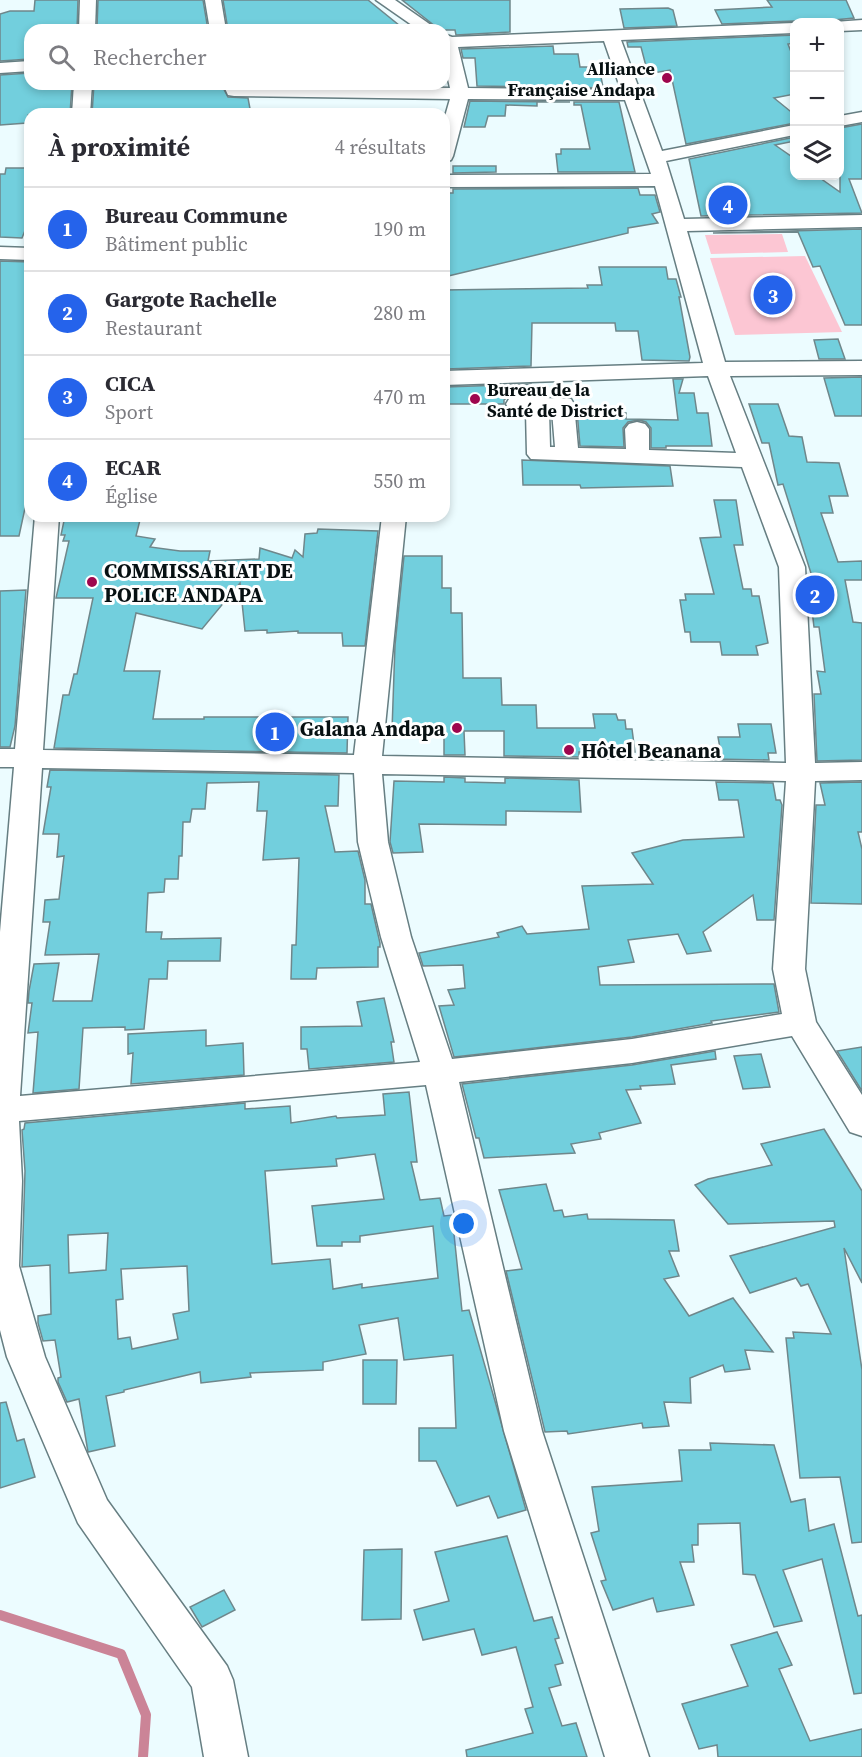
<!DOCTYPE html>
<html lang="fr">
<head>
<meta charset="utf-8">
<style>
	:root { --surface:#fff; --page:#f7f7f7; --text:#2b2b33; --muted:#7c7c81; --line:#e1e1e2; --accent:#2563eb }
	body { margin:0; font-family:"Source Serif 4",serif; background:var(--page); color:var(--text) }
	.controls { position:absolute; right:18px; top:18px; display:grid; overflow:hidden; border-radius:12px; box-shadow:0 3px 9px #0003 }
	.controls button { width:54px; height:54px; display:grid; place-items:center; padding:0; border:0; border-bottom:2px solid var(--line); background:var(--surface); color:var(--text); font:30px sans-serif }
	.you { position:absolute; left:464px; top:1224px; width:21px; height:21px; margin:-15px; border:4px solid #fff; border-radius:50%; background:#1a73e8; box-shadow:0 0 0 9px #1a73e833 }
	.badge { display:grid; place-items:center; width:39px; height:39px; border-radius:50%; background:var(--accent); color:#fff; font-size:20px; font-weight:700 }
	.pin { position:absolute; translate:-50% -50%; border:3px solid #fff; box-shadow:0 2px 6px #0006 }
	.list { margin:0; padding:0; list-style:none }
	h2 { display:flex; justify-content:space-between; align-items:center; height:78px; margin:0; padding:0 24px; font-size:26px }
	h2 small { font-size:20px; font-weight:400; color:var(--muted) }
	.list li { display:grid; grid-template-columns:39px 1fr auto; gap:18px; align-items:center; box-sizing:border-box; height:84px; padding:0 24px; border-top:2px solid var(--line) }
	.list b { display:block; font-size:22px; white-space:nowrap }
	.list p { margin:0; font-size:20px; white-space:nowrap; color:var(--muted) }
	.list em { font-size:20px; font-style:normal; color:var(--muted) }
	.icon { flex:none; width:33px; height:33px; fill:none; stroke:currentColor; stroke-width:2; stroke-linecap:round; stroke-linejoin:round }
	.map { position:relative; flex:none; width:862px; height:1757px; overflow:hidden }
	.search { position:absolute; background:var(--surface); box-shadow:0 3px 9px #0003; left:24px; top:24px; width:426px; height:66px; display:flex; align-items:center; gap:15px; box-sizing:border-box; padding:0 21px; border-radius:18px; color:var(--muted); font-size:22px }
	.panel { position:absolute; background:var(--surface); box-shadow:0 3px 9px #0003; left:24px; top:108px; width:426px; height:414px; border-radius:18px }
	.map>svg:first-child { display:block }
</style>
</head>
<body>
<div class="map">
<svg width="862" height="1757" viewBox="0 0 862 1757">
	<rect width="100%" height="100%" fill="#ecfcff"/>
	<g fill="#fcc6d3">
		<path d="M782,234L788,252L711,254L705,235Z"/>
		<path d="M805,256L842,332L735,335L710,258Z"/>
	</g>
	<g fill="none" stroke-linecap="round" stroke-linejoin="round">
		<path stroke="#cb8497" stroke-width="10" d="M0,1615L121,1654L146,1715L143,1757"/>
	</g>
	<g fill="#72cfdd" stroke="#6f878b" stroke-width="1.5" fill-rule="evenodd">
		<path d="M35,0H78L77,30H30V59L0,61V14L10,11H34Z"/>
		<path d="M98,0H203L208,30H117V27H97Z"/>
		<path d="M223,0H368L405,30H228Z"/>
		<path d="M402,0H510V32L456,35L455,30H440Z"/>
		<path d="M767,0H846L854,18L834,20L832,22L794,21L722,24L715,10L772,7Z"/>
		<path d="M668,8L673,10L677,26L624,28L620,9Z"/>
		<path d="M795,35V43L788,44L795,62V94L774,98L795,115V123L686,144L670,70L648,74L641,47H628L627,42Z"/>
		<path d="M553,46L554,54H578L580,67H599L603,87L616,88L477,86L475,58H463L461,49Z"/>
		<path d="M30,73V84H72L70,114H30L28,115L27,123L0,125V75Z"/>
		<path d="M94,84H221L228,97L248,98L251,114H92Z"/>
		<path d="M470,101L570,102H537V106L506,105L505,116H488L485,127H464Z"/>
		<path d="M574,102H619L635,172H558L556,154H561V149H590L581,105H574Z"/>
		<path d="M862,124V179H849L862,213L701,216L689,159L795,137V141L775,145L795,159V176H817L840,192V128Z"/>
		<path d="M453,166H496V172L453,173Z"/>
		<path d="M6,168H30V218L22,238L0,237V174H5Z"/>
		<path d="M638,188L640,195H655L660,212L652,214L658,223L628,228V233L444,277V233L449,193H453V189Z"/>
		<path d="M862,229V325H845L820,266L813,267L798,232L713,233Z"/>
		<path d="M0,261L30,262V485L19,536H0Z"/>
		<path d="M599,267H666L668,279H676L681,297H679L690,357L689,361L642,360L638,331H616L615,323H532L531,366L446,369L444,290L588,288L587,285H602Z"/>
		<path d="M838,339L845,359H819L814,340Z"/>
		<path d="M862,377V416H835L824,378Z"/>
		<path d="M673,379H683L679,393H694L697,413H708L712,446H666V448H651V428L646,422L638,420L628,422L623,428L624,447L580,446L577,411L626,413V419L678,420Z"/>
		<path d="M531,384L530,395L508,397L504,400V404H447L446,387Z"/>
		<path d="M749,404H778L789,436L802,437L807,462L839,463L848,496H829L833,513H821L838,562L862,561V580H845L853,622L862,623V760L817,761L814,694H821L817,671L825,672L819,627H814L811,602H820L783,484L778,485L769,443H762Z"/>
		<path d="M522,460L670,466L673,486L581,488L580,485H523Z"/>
		<path d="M714,500H736L743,545H734L743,589H751L752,596H759L768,643L756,646L758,655H722L720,642H691L690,632H685L680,600H686L685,594H714L700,538L721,537Z"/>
		<path d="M65,516H136V520H140L136,536L155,539L150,547L180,551H210L208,561L259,559L260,548L292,558L295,550L303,557L305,534L317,533L318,529L378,531L365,646H343L342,633H298V631L267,633V630L245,631L240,583L202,629L136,613L124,671H160L153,719H204V717H348L347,753L54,748L63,695H69L74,674H77L93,598H56L69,541H63L65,535H61Z"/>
		<path d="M404,556H442V588H451V613H462L463,678H501L502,705H536L537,728H595L593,714H616L618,720H625L626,729H632L635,752H579V757L504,756V731H464L465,755H444V730H392L395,645Z"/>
		<path d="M26,590L15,726L10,747H0V591Z"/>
		<path d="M738,724H771L776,753H768L769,760L713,759L712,748H720L718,737H740Z"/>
		<path d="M50,770L339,775L338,806H325L335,852L358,851L365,880V904H371L380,943V947H378V967L317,968L316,979H291L292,945H296L299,858L263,860L267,811H257L259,782L207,783L205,809H192L190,822H183L182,856H179L178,879H165L164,892L148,893L146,932H162L161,939L221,938L220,961H168L167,979H149L144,1029L125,1030V1027L83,1028L79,1089L33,1093L38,1032L28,1033L32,1003H28L29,991L34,964L59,963L53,1001H92L99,954L45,955L50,922H43L45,900L59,899L64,856L57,857L59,834H43L51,787H47Z"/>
		<path d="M444,777L465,778V782L505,783V778L579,780L581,812L506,811V825L419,824L423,852L393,853L390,842L394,781L444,782Z"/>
		<path d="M716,782L773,783L776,800H780L782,805L774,920H757L753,895L703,932L711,951L687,954L678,934L628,940L634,962L598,967L600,985L774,984L779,1012L711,1021L712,1023L632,1037L454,1057L439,1006L454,1005L448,990L465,988L463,965L423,966L419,953L499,937L497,933L522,926L527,934L589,929L582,886L653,884L632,853L683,840L744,837L738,800H719Z"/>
		<path d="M862,782V832H858L862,849V904L811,903L816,805H825L820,783Z"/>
		<path d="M384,998L394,1042H391L394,1062L309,1069L307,1049H301V1027L362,1026L357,1002Z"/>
		<path d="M206,1030V1046L243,1043L244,1075L131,1084L133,1053L128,1054V1034Z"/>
		<path d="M862,1047V1091L837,1051Z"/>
		<path d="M715,1051L716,1059L671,1065L675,1084L640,1086L641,1089L626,1090L641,1123L599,1133L601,1139L571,1144L575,1153L484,1158L479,1138H476L462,1084L632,1065Z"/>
		<path d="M761,1054L770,1087L743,1089L734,1056Z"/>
		<path d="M409,1092L417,1162H411L420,1200L440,1198L444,1216L452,1215L462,1311L469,1310L526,1510L498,1518L489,1496L457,1506L436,1461H419V1428H456L453,1355L404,1360L398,1318L359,1325L366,1354L323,1362V1370L250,1373L251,1377L201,1383L200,1372L124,1390V1392L106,1396L115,1446L88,1452L79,1399L67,1402L58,1382V1378L61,1377L55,1340L43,1341L38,1323V1316L51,1314L50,1265L22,1267L25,1171L22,1130L24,1129L25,1123L245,1103V1109L290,1106L291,1123L336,1116L337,1118L385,1115L383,1094ZM375,1154L384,1199L312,1206L317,1246H342V1242H360V1236L433,1226L438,1278L362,1288V1284L333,1289L330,1259L272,1264L265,1171L337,1166L336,1159ZM108,1233L106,1270L69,1273L68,1235ZM187,1266L189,1311L173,1314L178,1339L132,1349L130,1337L118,1339L116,1300L123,1299L121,1269Z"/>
		<path d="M824,1129L862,1191V1283L844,1248L862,1370V1542L852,1543L840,1477L800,1478L786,1338H794L793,1332L831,1334L808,1284L801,1286L796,1278L750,1293L730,1256L835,1227L834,1221L728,1224L695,1185L708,1179L772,1165L761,1144Z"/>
		<path d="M546,1184L554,1211L562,1210L564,1217L587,1214L588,1219L674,1220L679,1251H669L679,1276L664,1279L689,1316L733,1298L773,1352L745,1350L750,1369L725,1372L723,1365L690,1378L691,1403L664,1402L669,1426L643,1428L642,1423L568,1434L567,1431L545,1432L506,1271L522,1269L499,1190Z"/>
		<path d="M363,1360H397L396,1404H363Z"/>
		<path d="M6,1402L17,1441L24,1439L35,1477L0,1488V1403Z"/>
		<path d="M710,1443L774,1445L791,1502L805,1499L809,1531L834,1524L858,1616L862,1615V1693L854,1694L822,1559L783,1570L802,1621L774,1627L755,1575L743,1574L740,1523L698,1524V1545H692L694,1562H680L694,1605L657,1612L653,1598L613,1610L601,1581L606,1580L591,1533L599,1531L592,1487L682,1481L679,1450H711Z"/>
		<path d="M507,1536L534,1621L552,1617L559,1638L555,1639L563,1663L555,1665L561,1685L549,1688L562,1726L576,1723L587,1757H467L466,1750L533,1733L525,1709L533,1707L516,1647L482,1655L474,1629L423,1640L414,1610L449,1601L435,1552Z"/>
		<path d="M402,1549L401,1619L362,1620L364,1550Z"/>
		<path d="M224,1590L235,1610L202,1627L190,1607Z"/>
		<path d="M777,1632L792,1665L779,1669L810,1741L862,1729V1757H718L717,1745L699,1749L682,1704L748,1686L731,1645Z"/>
	</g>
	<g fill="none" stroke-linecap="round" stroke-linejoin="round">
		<defs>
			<g id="minor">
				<path d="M80,0H96L95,30H79Z"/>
				<path d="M205,0H221L226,30H210Z"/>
				<path d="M376,0H395L438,30H419Z"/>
				<path d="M862,20V30L840,31V22H834Z"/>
				<path d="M794,23V33L621,40L662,151L794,125V135L666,161L684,219L862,215V227L687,231L725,362L862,361V375L730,376L805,567L815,763L862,762V780L815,781L805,969L816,1022L862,1095V1136L850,1132L792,1036L632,1063L459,1082L542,1431L649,1757H605L504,1431L426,1085L19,1121L22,1181L19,1266L45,1357L107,1500L227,1666L233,1680L248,1757H204L192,1687L78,1523L7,1357L0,1330V932L14,767H0V749H15L35,516H59L43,750L354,755L382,516H406L382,756L786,763L779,567L742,467L531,459L527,454L526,411L509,409L506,404L509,399L517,397L571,399L574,404L578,448L626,449L625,429L629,424L637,422L645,424L649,429V450L736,453L708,376L444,385V371L703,363L655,186L444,187V175L651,174L625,100L468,99L453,156L451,160L444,162V120L450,99L234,96L228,95L223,84L450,88L444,62V34L452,37ZM604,41L621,90L468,88L458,47ZM549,411H552L555,447H550ZM42,768L354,773L358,842L381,937L420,1062L20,1096ZM382,774L786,781L773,969L782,1014L632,1039L452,1059L411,937L388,842Z"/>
				<path d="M30,61V71L0,73V63Z"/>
				<path d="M74,84H92L90,114H72Z"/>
				<path d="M862,112V122L840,126V116Z"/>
				<path d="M0,247L30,248V260L0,259Z"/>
			</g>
		</defs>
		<use href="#minor" stroke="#667e82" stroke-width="3"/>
		<use href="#minor" fill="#fff" fill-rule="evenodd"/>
	</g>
	<g fill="#9e064e" stroke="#fff" stroke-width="2">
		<circle cx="667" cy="78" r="6"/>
		<circle cx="475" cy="399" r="6"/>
		<circle cx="92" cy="582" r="6"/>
		<circle cx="457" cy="728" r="6"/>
		<circle cx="569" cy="750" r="6"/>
	</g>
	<g text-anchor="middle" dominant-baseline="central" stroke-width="6" stroke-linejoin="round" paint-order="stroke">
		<g font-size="18" font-weight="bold" fill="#071012" stroke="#fff" text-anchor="end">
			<text x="655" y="68">Alliance<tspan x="655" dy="21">Française Andapa</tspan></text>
			<text x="487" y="389" text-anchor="start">Bureau de la<tspan x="487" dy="21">Santé de District</tspan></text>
		</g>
		<g font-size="21" font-weight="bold" fill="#071012" stroke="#fff" text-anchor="start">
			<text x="104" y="570">COMMISSARIAT DE<tspan x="104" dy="24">POLICE ANDAPA</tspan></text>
			<text x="445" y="728" text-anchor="end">Galana Andapa</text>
			<text x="581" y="750">Hôtel Beanana</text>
		</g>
	</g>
</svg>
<div class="controls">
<button>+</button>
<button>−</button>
<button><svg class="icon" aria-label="layers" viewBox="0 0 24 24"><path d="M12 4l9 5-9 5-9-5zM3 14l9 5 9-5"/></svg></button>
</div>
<div class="you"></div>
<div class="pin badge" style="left:275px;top:732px">1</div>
<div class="pin badge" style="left:815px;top:595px">2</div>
<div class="pin badge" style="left:773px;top:295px">3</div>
<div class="pin badge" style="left:728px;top:205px">4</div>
<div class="search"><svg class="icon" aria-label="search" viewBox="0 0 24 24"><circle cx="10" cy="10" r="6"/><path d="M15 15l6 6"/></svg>Rechercher</div>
<section class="panel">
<h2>À proximité<small>4 résultats</small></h2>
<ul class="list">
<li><span class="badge">1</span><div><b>Bureau Commune</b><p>Bâtiment public</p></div><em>190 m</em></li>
<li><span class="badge">2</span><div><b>Gargote Rachelle</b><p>Restaurant</p></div><em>280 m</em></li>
<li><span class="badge">3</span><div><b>CICA</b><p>Sport</p></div><em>470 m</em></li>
<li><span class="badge">4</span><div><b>ECAR</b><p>Église</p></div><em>550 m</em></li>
</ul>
</section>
</div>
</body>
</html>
